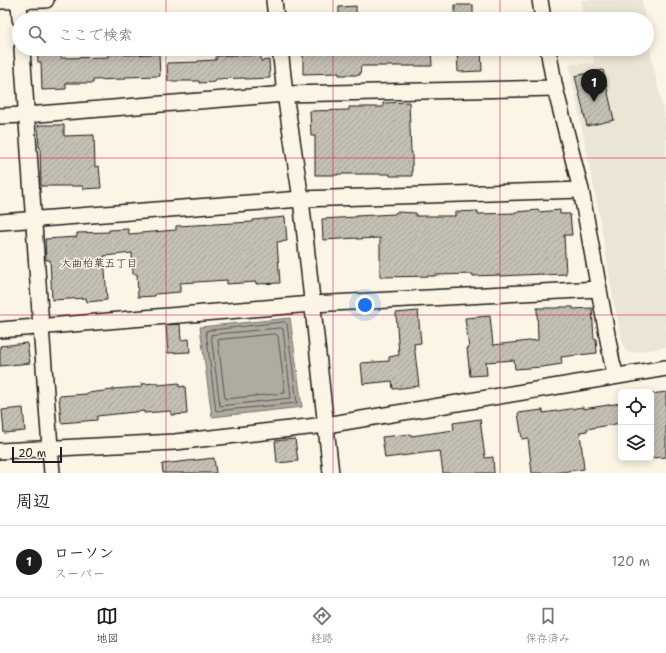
<!DOCTYPE html>
<html lang="ja">
<head>
<meta charset="utf-8">
<style>
	:root { --surface:#fff; --page:#f6f6f6; --text:#222; --muted:#767676; --line:#e0e0e0; --accent:#1c1c1c }
	body { margin:0; font-family:"Shantell Sans","Klee One",sans-serif; background:var(--page); color:var(--text) }
	.controls { position:absolute; right:12px; bottom:12px; display:grid; overflow:hidden; border-radius:6px; box-shadow:0 2px 10px #0003 }
	.controls button { width:36px; height:36px; display:grid; place-items:center; padding:0; border:0; border-bottom:1px solid var(--line); background:var(--surface); color:var(--text); font:20px sans-serif }
	.scale { position:absolute; left:12px; bottom:10px; width:50px; box-sizing:border-box; padding-left:4px; border:2px solid #1c1c1c; border-top:0; font-size:11px; line-height:14px; white-space:nowrap; color:#1c1c1c; -webkit-text-stroke:3px #fcf5e5; paint-order:stroke }
	.you { position:absolute; left:365px; top:305px; width:14px; height:14px; margin:-10px; border:3px solid #fff; border-radius:50%; background:#1a73e8; box-shadow:0 0 0 6px #1a73e833 }
	.badge { display:grid; place-items:center; width:26px; height:26px; border-radius:50%; background:var(--accent); color:#fff; font-size:13px; font-weight:700 }
	.pin { position:absolute; translate:-50% -33px; filter:drop-shadow(0 1px 2px #0008) }
	.pin::after { content:''; position:absolute; top:21px; width:14px; height:12px; background:inherit; clip-path:polygon(0 0,100% 0,50% 100%) }
	.list { margin:0; padding:0; list-style:none }
	h2 { display:flex; justify-content:space-between; align-items:center; height:52px; margin:0; padding:0 16px; font-size:17px }
	h2 small { font-size:13px; font-weight:400; color:var(--muted) }
	.list li { display:grid; grid-template-columns:26px 1fr auto; gap:12px; align-items:center; box-sizing:border-box; height:72px; padding:0 16px; border-top:1px solid var(--line) }
	.list b { display:block; font-size:15px; white-space:nowrap }
	.list p { margin:0; font-size:13px; white-space:nowrap; color:var(--muted) }
	.list em { font-size:13px; font-style:normal; color:var(--muted) }
	.icon { flex:none; width:22px; height:22px; fill:none; stroke:currentColor; stroke-width:2; stroke-linecap:round; stroke-linejoin:round }
	.map { position:relative; flex:none; width:666px; height:473px; overflow:hidden }
	.search { position:absolute; background:var(--surface); box-shadow:0 2px 10px #0003; left:12px; right:12px; top:12px; height:44px; display:flex; align-items:center; gap:10px; box-sizing:border-box; padding:0 14px; border-radius:22px; color:var(--muted); font-size:15px }
	.sheet { height:124px; background:var(--surface) }
	nav { display:flex; justify-content:space-around; align-items:center; box-sizing:border-box; height:56px; border-top:1px solid var(--line); background:var(--surface); font-size:11px; color:var(--muted) }
	nav a { display:grid; justify-items:center; gap:2px }
	nav .on { color:var(--accent) }
	.map>svg:first-child { display:block }
</style>
</head>
<body>
<div class="map">
<svg width="666" height="473" viewBox="0 0 666 473">
	<defs>
		<pattern id="building-hatch" width="6" height="6" patternUnits="userSpaceOnUse"><rect width="6" height="6" fill="#c4c0b3"/><path d="M-1 1l2-2M0 6l6-6M5 7l2-2" fill="none" stroke="#a8a499"/></pattern>
	</defs>
	<rect width="100%" height="100%" fill="#fcf5e5"/>
	<filter id="ink" filterUnits="userSpaceOnUse"><feTurbulence type="fractalNoise" baseFrequency=".025" numOctaves="2"/><feDisplacementMap in="SourceGraphic" scale="8" xChannelSelector="R" yChannelSelector="G"/><feConvolveMatrix kernelMatrix="1 2 1 2 8 2 1 2 1" color-interpolation-filters="sRGB"/></filter>
	<g filter="url(#ink)">
		<g fill="#ebe5d6">
			<path d="M581,0H642L645,19H585Z"/>
			<path d="M647,29L652,60L666,124V347L629,353L624,348L614,303L600,219L569,64L594,63L592,49H647Z"/>
		</g>
		<path fill="#b0aba1" stroke="#75726c" d="M290,318L302,407L212,417L200,327Z"/>
		<g fill="none" stroke-linecap="round" stroke-linejoin="round">
			<g stroke="#575551" stroke-width="1">
				<path d="M285,322L287,324L297,403L216,411L206,331Z"/>
				<path d="M281,328L283,329L291,398L220,406L211,335Z"/>
				<path d="M275,334L278,336L285,393L225,399L218,340Z"/>
			</g>
		</g>
		<g fill="url(#building-hatch)" stroke="#1c1c1c">
			<rect x="455" y="5" width="18" height="14"/>
			<path d="M356,6V19H339V7Z"/>
			<path d="M37,49H61V58L108,57V54H125V55L159,54L160,76L125,77V79L93,80V83H66V89L42,90L41,62H38Z"/>
			<path d="M339,49H431L432,66H361L360,75H339V73L303,74V50Z"/>
			<path d="M457,49H481L482,71L458,72Z"/>
			<path d="M238,55L239,56L261,55V61L269,60L270,78L245,79V78L215,79V82L199,83V81H168L167,63L198,62V61L216,60V56Z"/>
			<path d="M603,70L614,120L587,126L575,76Z"/>
			<path d="M409,102L411,152H412V176H390V174H338V175H315V136H311L310,111L349,110V107H383V103Z"/>
			<path d="M38,125H64V136L94,135L95,167L99,166L101,188L83,189V186H41L40,147H39Z"/>
			<path d="M539,210V212L560,210V214H570L572,235H564L566,274L543,275V274L500,276V275L473,276V274L435,275V276L380,277V238L357,239V238L323,240L322,219L356,217V216L395,214L396,212L416,213V216H455V212L478,211V214L515,213V212Z"/>
			<path d="M285,217L287,241L277,242L280,283L256,284V282L227,284V280L180,283V292L155,294V296L138,297L137,274H133L132,253L104,256L107,300L87,302L86,298L52,300L50,260H46L45,239L77,237V233L109,232V230L128,229L129,234L176,230V226L253,222V220Z"/>
			<path d="M560,307H573V309L592,308L594,339L596,338L597,353L561,357L562,364L542,367L515,369L514,360L486,362L487,375L470,376L467,348H469L465,318L490,316L493,345L538,340L537,308H560Z"/>
			<path d="M418,311L421,343L414,344L419,386L393,389L392,381L363,384L361,363L389,361V357L399,355L396,313Z"/>
			<path d="M180,324L181,340L189,339L190,352L168,353L166,325Z"/>
			<path d="M27,343L30,363L0,366V346Z"/>
			<path d="M157,383L158,385L179,383V387L185,386L187,414L171,415V411L144,413V411L97,416V420L61,423L59,396L87,394V393L113,390V389L142,387L141,384Z"/>
			<path d="M666,392V457L651,458V394Z"/>
			<path d="M621,403V423L587,429V431L580,432L584,469L553,473H532L528,438L522,439L518,413L543,410V413L583,407V409Z"/>
			<path d="M23,408L25,431L4,433L2,410Z"/>
			<path d="M480,419L485,458L493,457L494,473H443L440,451L385,458L382,437L411,434V436L454,430L453,423Z"/>
			<path d="M295,439L298,461L277,463L275,441Z"/>
			<path d="M214,458L216,473H163L162,464Z"/>
		</g>
		<g fill="none" stroke-linecap="round" stroke-linejoin="round">
			<defs>
				<g id="minor">
					<path d="M274,0L276,19"/>
					<path d="M540,0L543,19"/>
					<path d="M0,1L46,0"/>
					<path d="M19,1L20,19"/>
					<path d="M22,49L41,327L52,473"/>
					<path d="M280,49L285,94L301,199L331,473"/>
					<path d="M548,49L555,88L581,190L612,362L616,376"/>
					<path d="M0,116L26,115L285,94L555,88"/>
					<path d="M0,222L301,199L581,190"/>
					<path d="M0,330L312,304L599,289"/>
					<path d="M0,451L175,442L326,425L666,368"/>
				</g>
			</defs>
			<use href="#minor" stroke="#1c1c1c" stroke-width="18"/>
			<use href="#minor" stroke="#fcf5e5" stroke-width="15"/>
		</g>
	</g>
	<path fill="none" stroke="#c2185b" stroke-width="1" stroke-opacity="0.55" d="M166,0V19M333,0V19M500,0V19M166,49V473M333,49V473M500,49V473M0,158H666M0,315H666"/>
	<g text-anchor="middle" dominant-baseline="central" stroke-width="3" stroke-linejoin="round" paint-order="stroke">
		<g font-size="11" fill="#1c1c1c" stroke="#fcf5e5">
			<text x="99" y="263">大曲柏葉五丁目</text>
		</g>
	</g>
</svg>
<div class="controls">
<button><svg class="icon" aria-label="locate" viewBox="0 0 24 24"><circle cx="12" cy="12" r="6"/><path d="M12 2v4M12 18v4M2 12h4M18 12h4"/></svg></button>
<button><svg class="icon" aria-label="layers" viewBox="0 0 24 24"><path d="M12 4l9 5-9 5-9-5zM3 14l9 5 9-5"/></svg></button>
</div>
<div class="scale">20 m</div>
<div class="you"></div>
<div class="pin badge" style="left:594px;top:102px">1</div>
<div class="search"><svg class="icon" aria-label="search" viewBox="0 0 24 24"><circle cx="10" cy="10" r="6"/><path d="M15 15l6 6"/></svg>ここで検索</div>
</div>
<section class="sheet">
<h2>周辺<small></small></h2>
<ul class="list">
<li><span class="badge">1</span><div><b>ローソン</b><p>スーパー</p></div><em>120 m</em></li>
</ul>
</section>
<nav>
<a class="on"><svg class="icon" aria-label="map" viewBox="0 0 24 24"><path d="M3 6l6-2 6 2 6-2v14l-6 2-6-2-6 2zM9 4v14M15 6v14"/></svg>地図</a>
<a><svg class="icon" aria-label="directions" viewBox="0 0 24 24"><path d="M12 3l9 9-9 9-9-9zM9 14v-3h6M13 9l2 2-2 2"/></svg>経路</a>
<a><svg class="icon" aria-label="saved" viewBox="0 0 24 24"><path d="M7 4h10v16l-5-4-5 4z"/></svg>保存済み</a>
</nav>
</body>
</html>
